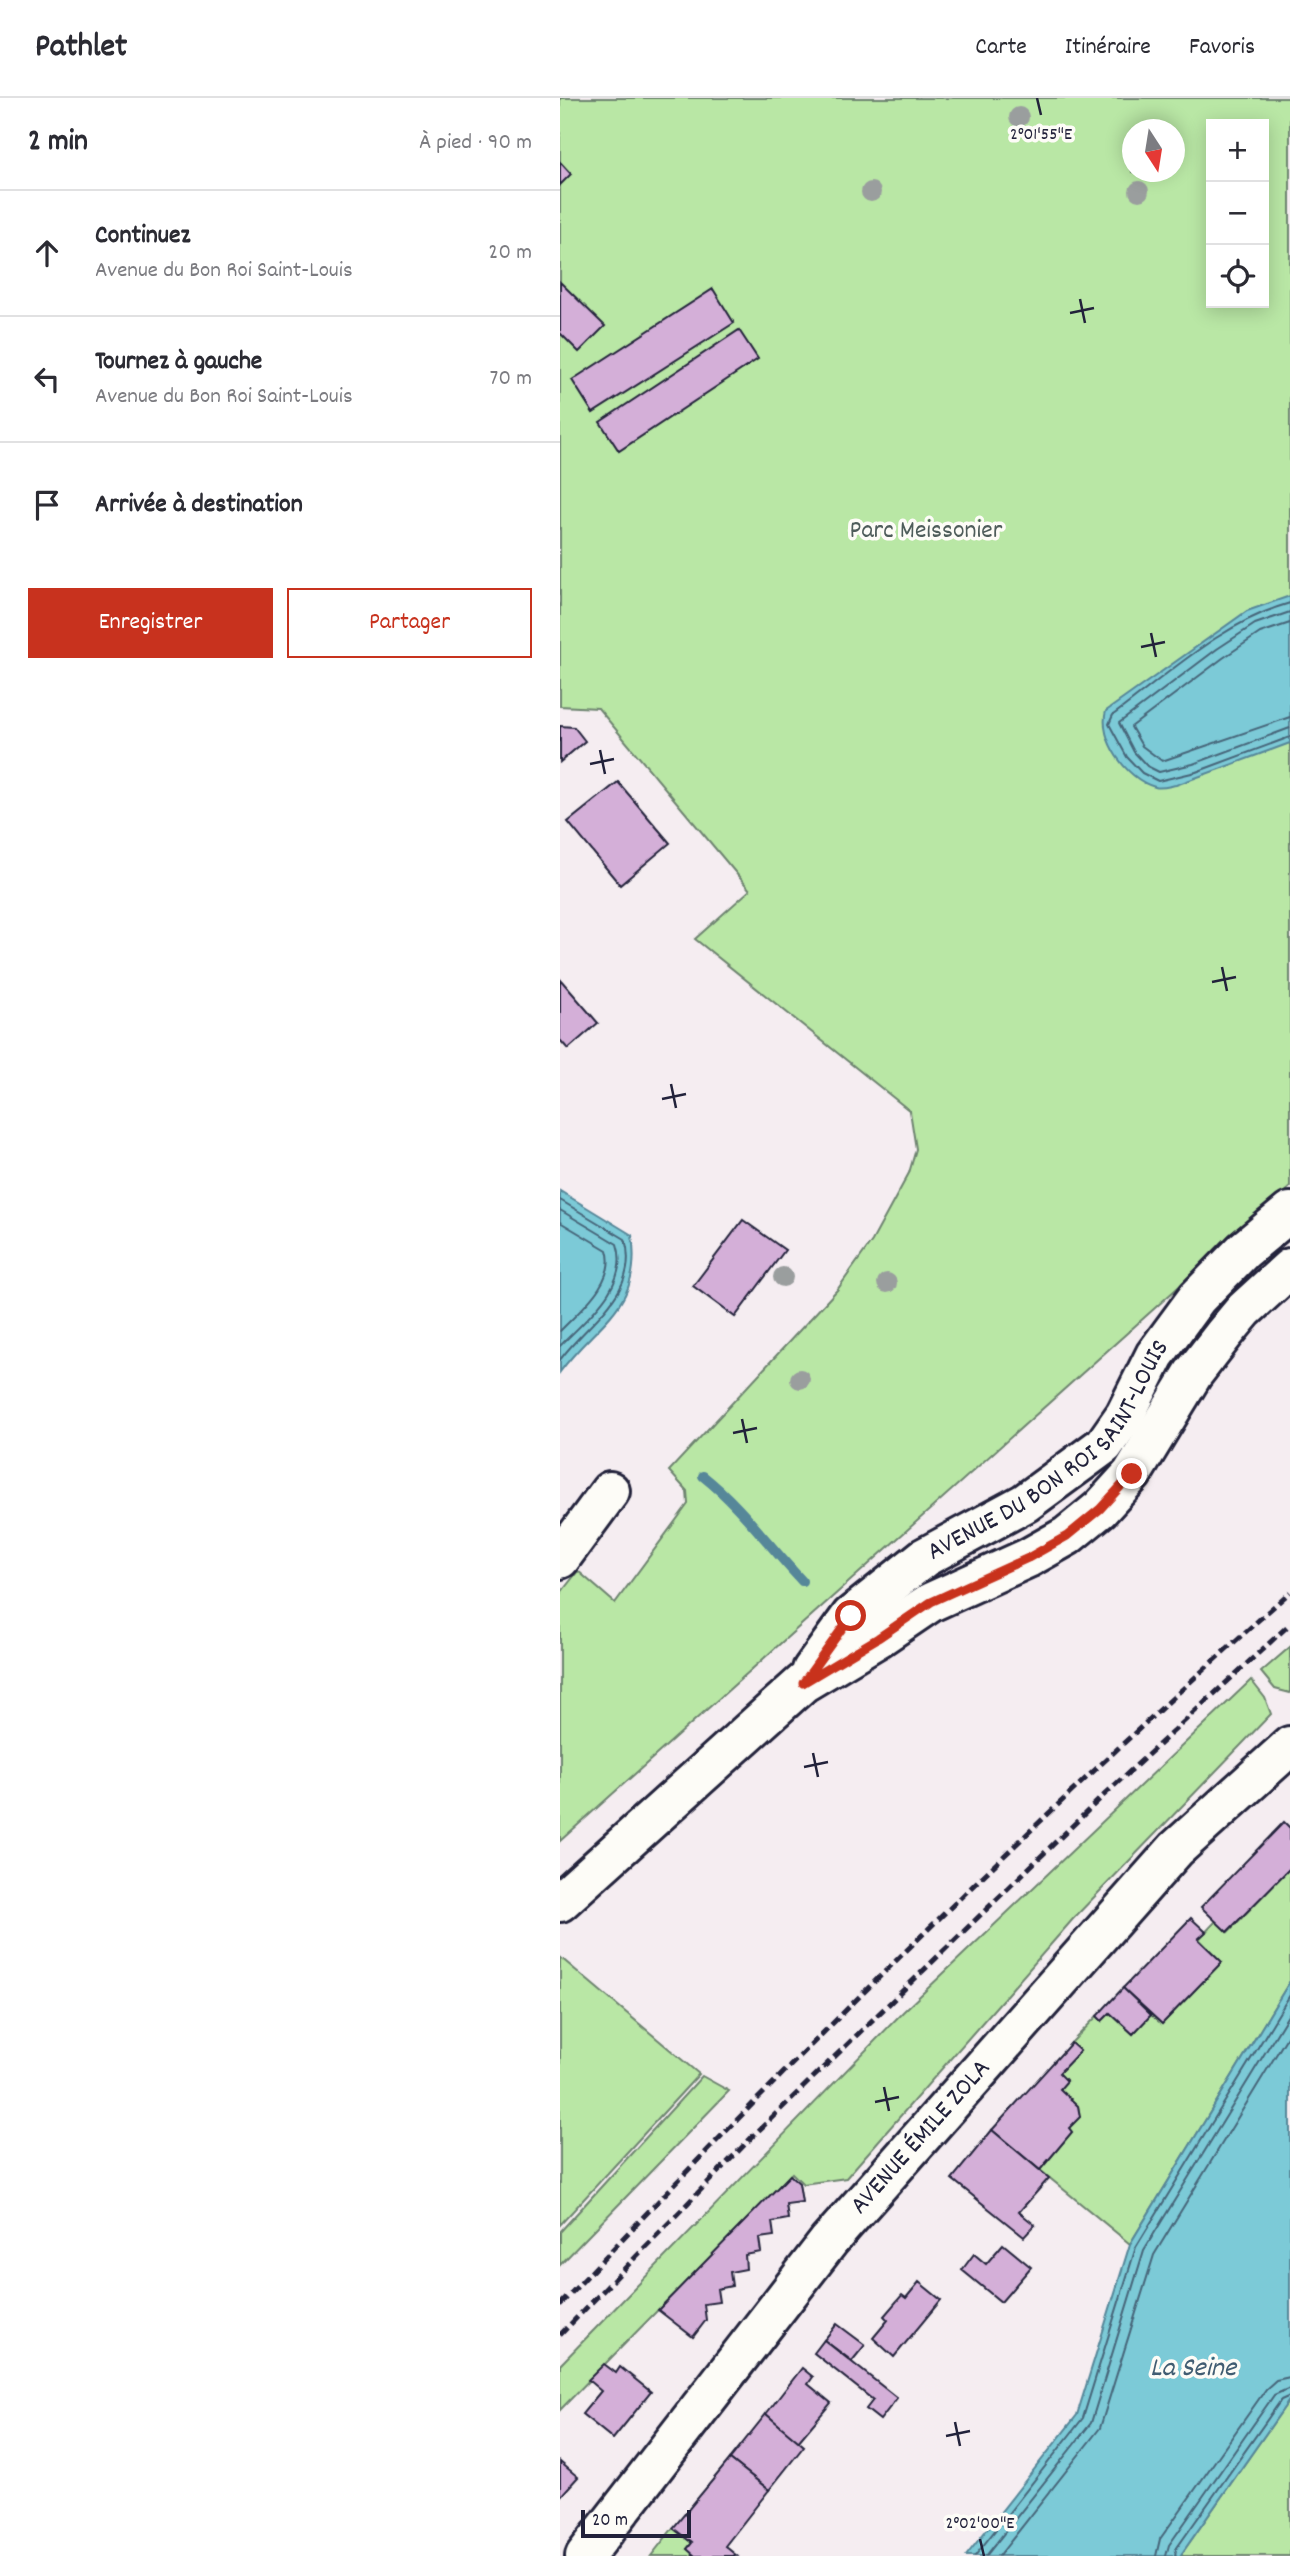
<!DOCTYPE html>
<html lang="fr">
<head>
<meta charset="utf-8">
<style>
	:root { --surface:#fff; --page:#f2f2f3; --text:#2b2b33; --muted:#7c7c81; --line:#e1e1e2; --accent:#c8321e }
	body { margin:0; font-family:Dekko,sans-serif; background:var(--page); color:var(--text) }
	.controls { position:absolute; right:21px; top:21px; display:grid; overflow:hidden; border-radius:0px; box-shadow:0 4px 18px #0003 }
	.controls button { width:63px; height:63px; display:grid; place-items:center; padding:0; border:0; border-bottom:2px solid var(--line); background:var(--surface); color:var(--text); font:35px sans-serif }
	.compass { position:absolute; left:562px; top:21px; width:63px; height:63px; border-radius:50%; background:var(--surface); box-shadow:0 4px 18px #0003; rotate:168deg }
	.scale { position:absolute; left:21px; bottom:18px; width:110px; box-sizing:border-box; padding-left:7px; border:4px solid #22223b; border-top:0; font-size:19px; line-height:24px; white-space:nowrap; color:#22223b; -webkit-text-stroke:5px #fdfcf7; paint-order:stroke }
	.stop { position:absolute; width:21px; height:21px; margin:-16px; border:5px solid #c8321e; border-radius:50%; background:#fff }
	.stop.end { background:#c8321e; border-color:#fff; box-shadow:0 2px 7px #0008 }
	.list { margin:0; padding:0; list-style:none }
	h2 { display:flex; justify-content:space-between; align-items:center; height:91px; margin:0; padding:0 28px; font-size:30px }
	h2 small { font-size:23px; font-weight:400; color:var(--muted) }
	.list li { display:grid; grid-template-columns:46px 1fr auto; gap:21px; align-items:center; box-sizing:border-box; height:126px; padding:0 28px; border-top:2px solid var(--line) }
	.list b { display:block; font-size:26px; white-space:nowrap }
	.list p { margin:0; font-size:23px; white-space:nowrap; color:var(--muted) }
	.list em { font-size:23px; font-style:normal; color:var(--muted) }
	.actions { display:flex; gap:14px; padding:21px 28px }
	.actions a { flex:1; padding:16px 0; border:2px solid var(--accent); border-radius:0px; text-align:center; font-size:24px; color:var(--accent) }
	.actions .main { background:var(--accent); color:#fff }
	.icon { flex:none; width:38px; height:38px; fill:none; stroke:currentColor; stroke-width:2; stroke-linecap:round; stroke-linejoin:round }
	.map { position:relative; flex:none; width:730px; height:2458px; overflow:hidden }
	header { display:flex; align-items:center; gap:42px; box-sizing:border-box; height:98px; padding:0 35px; background:var(--surface); border-bottom:2px solid var(--line) }
	header strong { font-size:33px }
	nav { display:flex; gap:38px; margin-inline-start:auto; font-size:24px }
	main { display:flex }
	aside { flex:1; background:var(--surface) }
	.map>svg:first-child { display:block }
</style>
</head>
<body>
<header>
<strong>Pathlet</strong>
<nav><a>Carte</a><a>Itinéraire</a><a>Favoris</a></nav>
</header>
<main>
<aside>
<h2>2 min<small>À pied · 90 m</small></h2>
<ul class="list">
<li><svg class="icon" aria-label="ahead" viewBox="0 0 24 24"><path d="M12 20V5M6 11l6-6 6 6"/></svg><div><b>Continuez</b><p>Avenue du Bon Roi Saint-Louis</p></div><em>20 m</em></li>
<li><svg class="icon" aria-label="left" viewBox="0 0 24 24"><path d="M17 20v-9H6M10 6l-5 5 5 5"/></svg><div><b>Tournez à gauche</b><p>Avenue du Bon Roi Saint-Louis</p></div><em>70 m</em></li>
<li><svg class="icon" aria-label="arrive" viewBox="0 0 24 24"><path d="M6 21V4h12l-3 4 3 4H6"/></svg><div><b>Arrivée à destination</b></div></li>
</ul>
<div class="actions"><a class="main">Enregistrer</a><a>Partager</a></div>
</aside>
<div class="map">
<svg width="730" height="2458" viewBox="0 0 730 2458">
	<rect width="100%" height="100%" fill="#f5edf1"/>
	<filter id="ink" filterUnits="userSpaceOnUse"><feTurbulence type="fractalNoise" baseFrequency=".0143" numOctaves="2"/><feDisplacementMap in="SourceGraphic" scale="14" xChannelSelector="R" yChannelSelector="G"/><feConvolveMatrix kernelMatrix="1 2 1 2 8 2 1 2 1" color-interpolation-filters="sRGB"/></filter>
	<g filter="url(#ink)">
		<g fill="#b9e7a5" stroke="#6e8470" stroke-width="2" fill-rule="evenodd">
			<path d="M0,0H730V1089L0,1743V1496L18,1473L55,1505L128,1406L127,1393L109,1373L277,1192L312,1143L349,1075L356,1051L350,1013L135,841L190,792L38,610L0,608ZM651,26H704V205H651ZM572,32H614V74H572Z"/>
			<path d="M730,1549V1595L715,1591L701,1574Z"/>
			<path d="M691,1582L705,1600L711,1616L513,1821L286,2080L243,2086L232,2075L0,2312V2267L343,1914Z"/>
			<path d="M730,1770V1883L570,2146L480,2072L512,2034L509,2030L520,2019L518,2008L500,1991L499,1975L520,1953L511,1945L537,1918L542,1923L550,1915L573,1936L591,1917L602,1926L662,1864L639,1841L656,1823L668,1834Z"/>
			<path d="M0,1859L139,1976L0,2127Z"/>
			<path d="M142,1978L169,1993L0,2167V2134Z"/>
			<path d="M730,2301V2458H620Z"/>
			<path d="M113,2430L132,2445L127,2451L135,2458H91Z"/>
		</g>
		<g fill="#7bcad7" stroke="#578799" stroke-width="2">
			<path d="M730,498V645L616,687C610,688 601,691 595,689C566,681 538,641 546,613L687,513Z"/>
			<path d="M0,1093L72,1137C83,1210 37,1223 0,1274Z"/>
			<path d="M730,1883V2301L620,2458H406L517,2317L570,2146Z"/>
		</g>
		<g fill="none" stroke-linecap="round" stroke-linejoin="round">
			<g stroke="#466579" stroke-width="2">
				<path d="M730,505C663,524 608,576 553,617L549,626L567,659L582,675L598,683L636,674L730,639"/>
				<path d="M730,514L695,526L657,551L559,625L574,654L587,668L599,674L633,666L730,630"/>
				<path d="M730,525L700,535L663,560L571,629L582,648L602,663L730,619"/>
				<path d="M0,1102L65,1141C81,1195 27,1224 0,1262"/>
				<path d="M0,1112L57,1146C71,1187 25,1222 0,1248"/>
				<path d="M0,1124L47,1152C57,1183 19,1213 0,1233"/>
				<path d="M415,2458L523,2320L576,2149L730,1897"/>
				<path d="M426,2458L531,2325L584,2152L730,1914"/>
				<path d="M439,2458L540,2330L594,2157L730,1934"/>
				<path d="M596,2458L600,2441L706,2291L716,2282L730,2279"/>
				<path d="M606,2458L609,2447L714,2297L730,2290"/>
				<path d="M615,2458L616,2451L721,2302L730,2298"/>
			</g>
			<path stroke="#578799" stroke-width="10" d="M143,1378C182,1409 208,1447 242,1483"/>
		</g>
		<g fill="#d4afd8" stroke="#22223b" stroke-width="2">
			<path d="M0,64L11,76L0,87Z"/>
			<path d="M0,184L45,228L19,254L0,235Z"/>
			<path d="M153,191L174,225L33,315L12,282Z"/>
			<path d="M179,232L198,261L59,353L40,324Z"/>
			<path d="M0,628L14,629L25,643L0,664Z"/>
			<path d="M58,684L110,745L60,787L8,724Z"/>
			<path d="M0,881L38,925L8,951L0,942Z"/>
			<path d="M183,1122L225,1152L175,1219L133,1188Z"/>
			<path d="M724,1724L730,1730V1770L667,1834L641,1809Z"/>
			<path d="M631,1820L646,1834L638,1841L662,1864L602,1926L563,1890Z"/>
			<path d="M563,1890L591,1917L573,1936L550,1915L542,1923L537,1918Z"/>
			<path d="M511,1945L520,1953L499,1975L507,1983L500,1991L518,2008L520,2019L509,2030L512,2034L480,2072L432,2032Z"/>
			<path d="M432,2032L489,2080L459,2114L475,2127L464,2139L392,2081Z"/>
			<path d="M230,2077L239,2085L242,2104L226,2106L228,2121L212,2124L214,2138L199,2140L201,2154L185,2157L186,2171L170,2174L172,2188L157,2191L159,2204L144,2206L146,2222L133,2239L98,2212Z"/>
			<path d="M443,2146L471,2169L441,2204L402,2172L414,2156L426,2166Z"/>
			<path d="M359,2184L381,2202L334,2259L313,2240L328,2222L324,2218L342,2197L346,2200Z"/>
			<path d="M277,2226L305,2247L292,2263L264,2242Z"/>
			<path d="M264,2242L337,2300L320,2322L306,2311L313,2302L254,2255Z"/>
			<path d="M44,2266L56,2275L60,2269L91,2294L53,2341L22,2316L41,2293L28,2282Z"/>
			<path d="M242,2270L253,2279L248,2286L271,2305L238,2344L206,2316Z"/>
			<path d="M206,2316L244,2348L209,2392L170,2361Z"/>
			<path d="M170,2361L209,2392L165,2448L177,2458H135L127,2451L132,2445L113,2430Z"/>
			<path d="M0,2364L18,2379L0,2399Z"/>
		</g>
		<g fill="none" stroke-linecap="round" stroke-linejoin="round">
			<defs>
				<g id="minor">
					<path d="M0,1461L50,1393"/>
					<path id="s1" d="M25,2458L269,2143L616,1751L730,1648"/>
				</g>
				<g id="major">
					<path id="s2" d="M252,1572L291,1518L365,1459L465,1405L544,1347L565,1317L595,1257L637,1200L684,1152L730,1114"/>
					<path d="M0,1804L243,1585L318,1540L371,1504L468,1460L507,1438L540,1411L572,1376L633,1276L664,1236L684,1212L730,1170"/>
				</g>
			</defs>
			<use href="#minor" stroke="#22223b" stroke-width="44"/>
			<use href="#major" stroke="#22223b" stroke-width="44"/>
			<use href="#minor" stroke="#fdfcf7" stroke-width="38"/>
			<use href="#major" stroke="#fdfcf7" stroke-width="38"/>
			<g stroke="#22223b" stroke-width="5" stroke-dasharray="10 5" stroke-linecap="butt">
				<path d="M0,2207C232,1959 476,1720 730,1494"/>
				<path d="M0,2237L193,2038L543,1698L730,1526"/>
			</g>
		</g>
		<g fill="#9a9e9e">
			<circle cx="459" cy="19" r="10"/>
			<circle cx="579" cy="93" r="10"/>
			<circle cx="311" cy="94" r="10"/>
			<circle cx="223" cy="1179" r="10"/>
			<circle cx="327" cy="1185" r="10"/>
			<circle cx="240" cy="1281" r="10"/>
		</g>
	</g>
	<g fill="none" stroke-linecap="round" stroke-linejoin="round" filter="url(#ink)">
		<path stroke="#c8321e" stroke-width="9" d="M291,1518L243,1585L318,1540L371,1504L468,1460L507,1438L540,1411L572,1376"/>
	</g>
	<path fill="none" stroke="#22223b" stroke-width="2.5" d="M477,0L481,17M520,201L525,225M510,215L534,210M591,535L596,559M581,549L605,544M40,652L45,676M30,666L54,661M662,869L667,893M652,884L676,879M111,986L116,1010M102,1001L126,996M182,1321L187,1345M173,1335L197,1330M253,1655L258,1679M244,1669L268,1664M324,1989L329,2013M315,2004L339,1999M395,2324L400,2348M386,2338L410,2333M420,2441L424,2458"/>
	<g text-anchor="middle" dominant-baseline="central" stroke-width="7" stroke-linejoin="round" paint-order="stroke">
		<g font-size="26" fill="#4f5d5b" stroke="#fdfcf7">
			<text x="366" y="433">Parc Meissonier</text>
		</g>
		<g font-size="26" fill="#22223b" stroke="#fdfcf7">
			<text stroke="none"><textPath href="#s2" startOffset="329">AVENUE DU BON ROI SAINT-LOUIS</textPath></text>
			<text stroke="none"><textPath href="#s1" startOffset="537">AVENUE ÉMILE ZOLA</textPath></text>
		</g>
		<g font-size="28" font-style="italic" fill="#415d72" stroke="#fdfcf7">
			<text x="633" y="2272">La Seine</text>
		</g>
	</g>
	<g font-size="18" text-anchor="middle" fill="#22223b" stroke="#fdfcf7" stroke-width="7" stroke-linejoin="round" paint-order="stroke">
		<text x="481" y="41">2°01'55"E</text>
		<text x="420" y="2430">2°02'00"E</text>
	</g>
</svg>
<div class="controls">
<button>+</button>
<button>−</button>
<button><svg class="icon" aria-label="locate" viewBox="0 0 24 24"><circle cx="12" cy="12" r="6"/><path d="M12 2v4M12 18v4M2 12h4M18 12h4"/></svg></button>
</div>
<svg class="compass" viewBox="-18 -18 36 36"><path d="M0-13l5 13h-10z" fill="#e53935"/><path d="M0 13l5-13h-10z" fill="#7c7c81"/></svg>
<div class="scale">20 m</div>
<div class="stop" style="left:291px;top:1518px"></div>
<div class="stop end" style="left:572px;top:1376px"></div>
</div>
</main>
</body>
</html>
